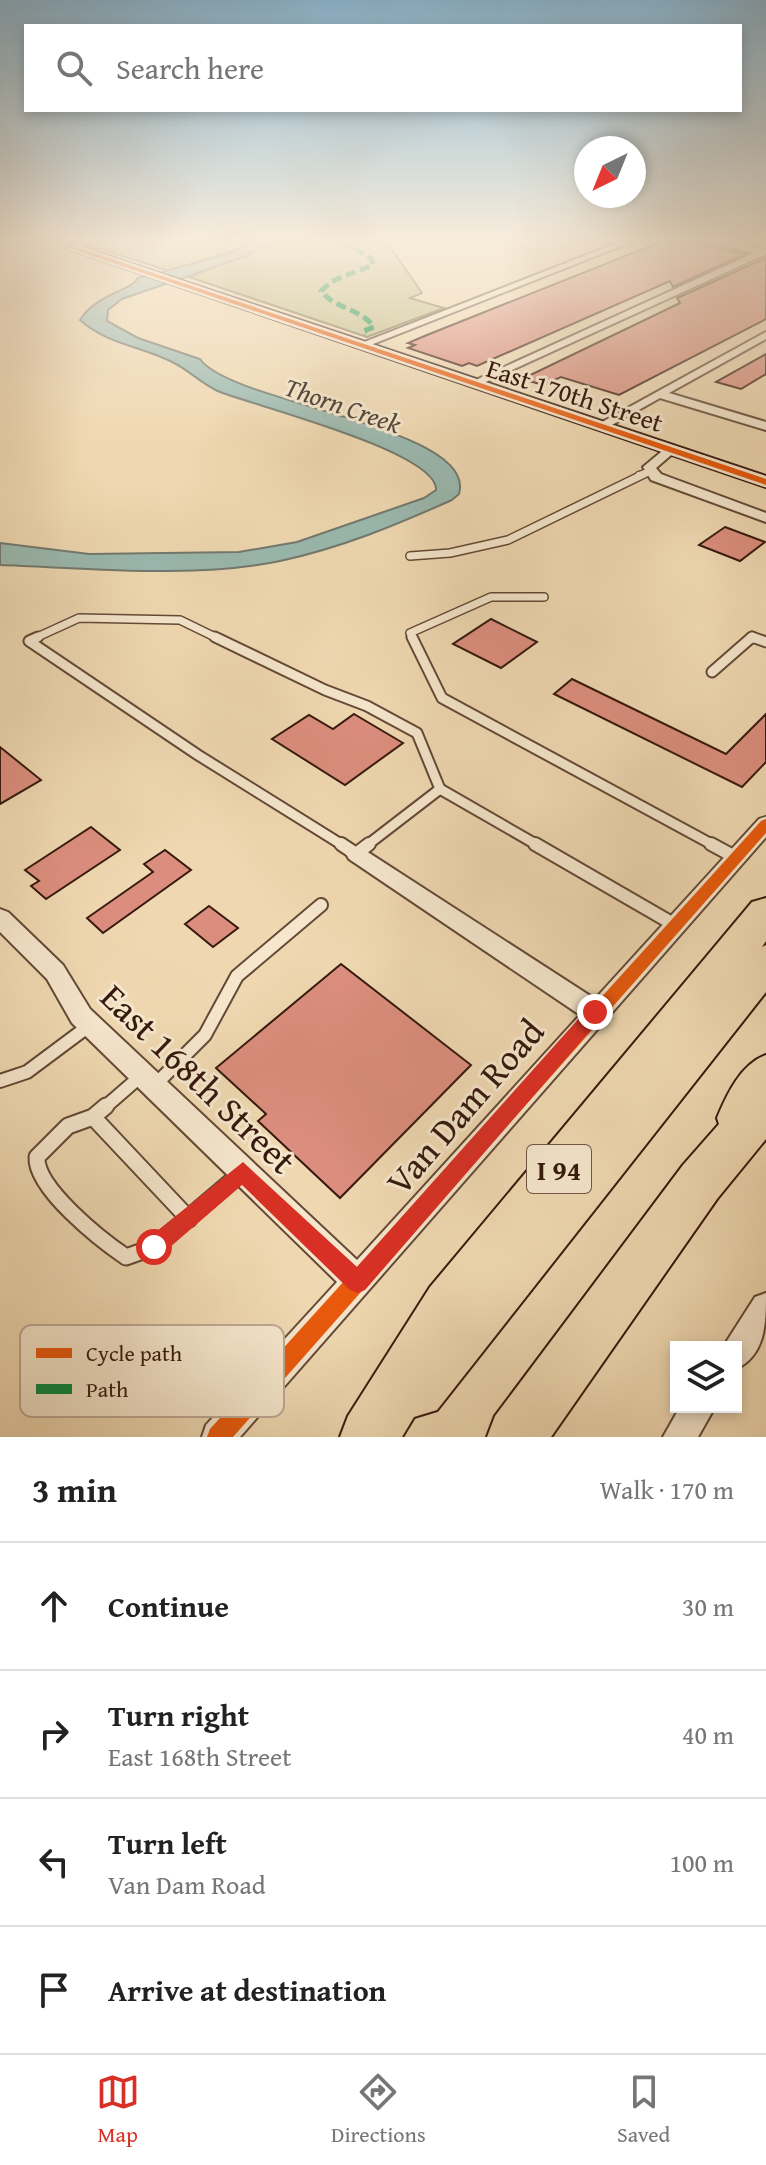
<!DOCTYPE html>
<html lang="en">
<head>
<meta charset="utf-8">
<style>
	:root { --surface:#fff; --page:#f2f2f2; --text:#222; --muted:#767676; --line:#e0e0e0; --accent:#d93025 }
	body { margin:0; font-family:"Gentium Book Plus",serif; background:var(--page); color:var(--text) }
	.controls { position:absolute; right:24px; bottom:24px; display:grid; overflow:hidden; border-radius:0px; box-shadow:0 4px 12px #0003 }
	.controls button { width:72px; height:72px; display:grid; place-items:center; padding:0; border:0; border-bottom:2px solid var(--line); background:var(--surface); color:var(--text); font:40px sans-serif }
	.compass { position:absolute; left:574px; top:136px; width:72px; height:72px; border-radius:50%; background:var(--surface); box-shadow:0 4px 12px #0003; rotate:223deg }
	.stop { position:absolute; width:24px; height:24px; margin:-18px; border:6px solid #d93025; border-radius:50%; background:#fff }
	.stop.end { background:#d93025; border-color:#fff; box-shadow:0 2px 8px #0008 }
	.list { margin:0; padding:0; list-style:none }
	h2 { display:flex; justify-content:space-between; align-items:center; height:104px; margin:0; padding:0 32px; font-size:34px }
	h2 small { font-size:26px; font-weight:400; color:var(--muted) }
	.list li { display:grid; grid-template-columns:52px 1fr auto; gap:24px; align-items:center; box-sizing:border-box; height:128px; padding:0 32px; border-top:2px solid var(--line) }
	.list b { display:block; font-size:30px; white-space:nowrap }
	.list p { margin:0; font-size:26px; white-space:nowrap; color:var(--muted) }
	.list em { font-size:26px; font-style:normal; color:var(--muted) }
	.icon { flex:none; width:44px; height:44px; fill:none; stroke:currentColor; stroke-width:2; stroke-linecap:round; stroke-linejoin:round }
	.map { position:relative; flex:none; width:766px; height:1437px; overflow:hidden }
	.search { position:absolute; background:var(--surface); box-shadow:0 4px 12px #0003; left:24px; right:24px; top:24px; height:88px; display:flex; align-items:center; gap:20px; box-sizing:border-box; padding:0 28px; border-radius:0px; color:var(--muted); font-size:30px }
	.sheet { height:616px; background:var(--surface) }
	nav { display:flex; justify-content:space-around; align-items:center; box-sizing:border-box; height:112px; border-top:2px solid var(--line); background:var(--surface); font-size:22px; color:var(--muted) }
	nav a { display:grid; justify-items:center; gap:4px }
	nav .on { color:var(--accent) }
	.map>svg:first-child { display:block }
</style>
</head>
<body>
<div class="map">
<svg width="766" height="1437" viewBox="0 0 766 1437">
	<rect width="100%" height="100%" fill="#efd8b1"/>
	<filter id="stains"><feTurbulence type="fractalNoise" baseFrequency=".0025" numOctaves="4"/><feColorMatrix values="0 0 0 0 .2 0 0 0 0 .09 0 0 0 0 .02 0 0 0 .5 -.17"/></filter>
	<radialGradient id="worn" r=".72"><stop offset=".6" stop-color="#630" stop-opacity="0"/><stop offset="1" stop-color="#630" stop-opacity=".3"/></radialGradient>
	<g fill="#c1bc86" stroke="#7c6a4a" stroke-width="2">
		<path d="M76,241H250L238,249L169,271Z"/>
		<path d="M276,241H386L422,293L410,298L444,308L367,337L189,277Z"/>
	</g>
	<path fill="#9ab9b0" stroke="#72796f" stroke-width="2" d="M252,241H274L246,256L122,299L108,310L107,321L138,338L200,359C231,404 479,427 459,494L452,500C396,525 341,548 280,561C196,579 86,568 0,565V543L89,554L239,552L297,542L424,498L436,490C438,452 256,406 220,392C203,385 190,371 174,363C142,346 108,345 80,320C97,293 131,291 138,278L227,255Z"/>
	<g fill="#dc8e7e" stroke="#36190d" stroke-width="2">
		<path d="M663,241H688L745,254L673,287L670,281L477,366L469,363L462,366L408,348L415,345L408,343L427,335Z"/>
		<path d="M766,258V319L619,395L561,377L543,385L522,379L680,303L677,298Z"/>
		<path d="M766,354V374L741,389L716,382Z"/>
		<path d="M725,527L765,542L740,561L699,545Z"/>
		<path d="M491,619L537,642L501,668L453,644Z"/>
		<path d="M572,679L726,754L766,714V762L742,787L554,694Z"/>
		<path d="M354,714L403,743L345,785L272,739L309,715L333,729Z"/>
		<path d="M0,747L41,780L0,804Z"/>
		<path d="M91,827L120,850L46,899L31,886L39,881L25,870Z"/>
		<path d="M165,850L191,870L103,933L87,918L153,872L144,864Z"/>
		<path d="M209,906L238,928L213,947L185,924Z"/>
		<path d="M341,964L471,1065L340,1198L258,1121L266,1114L216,1068Z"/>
	</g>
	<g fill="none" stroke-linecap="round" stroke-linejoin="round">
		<defs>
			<path id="lane-far4" d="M639,475L650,472"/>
			<g id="lane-far3">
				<path d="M410,556L450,553L508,540L646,473"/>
				<path d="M33,639L79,618L180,620L219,639"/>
				<path d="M413,639L410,633L491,597H544"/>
				<path d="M750,639H758"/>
			</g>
			<g id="lane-far2">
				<path d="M38,637L29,641L198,755L344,846"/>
				<path d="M215,637L325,690L367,706L417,733L440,789"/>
				<path d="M412,637L442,698L715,846"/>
				<path d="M752,637L766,642"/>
				<path d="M712,672L752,637"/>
				<path d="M440,789L539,846"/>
				<path d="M366,846L440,789"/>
			</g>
			<g id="lane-far1">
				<path d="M341,844L356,854L369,844"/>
				<path d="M535,844L675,925"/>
				<path d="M711,844L735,857"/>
				<path d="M0,1081L27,1072L90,1025"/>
				<path d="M156,1084L205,1035L237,976L321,905"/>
				<path d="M104,1108L142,1075"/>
			</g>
			<g id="lane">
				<path d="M106,1106L93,1117L68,1126L37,1157C35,1188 101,1240 126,1257L154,1247L240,1174"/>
				<path d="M93,1117L189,1219"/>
			</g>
			<g id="street">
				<path d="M622,241H634L363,348L354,346Z"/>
				<path d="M708,241H725L766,250V254L477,386L467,384L754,253Z"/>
				<path d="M766,332V339L669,393L766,422V430L660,398L603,430L593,427Z"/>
				<path d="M667,447L677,450L656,468L661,474L766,513V522L651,480L643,467Z"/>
				<path d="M766,817V837L240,1437H202L206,1425L337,1282L72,1023L47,979L0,932V909L8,912L63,965L90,1009L357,1260L580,1015L349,859L346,854L349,849H363L595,999L759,819Z"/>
				<path d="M766,1293C766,1322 766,1355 736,1369V1347H723L755,1297Z"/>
				<path d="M680,1407H715L698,1437H663Z"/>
			</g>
			<path id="secondary" d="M46,241H63L766,476V487Z"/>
			<g id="highway">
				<path d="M766,898V941L762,947L766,945V992L437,1410L414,1417L402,1437H340L348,1416L430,1287L752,902Z"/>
				<path d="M766,1055V1139L717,1199L551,1437H487L495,1416L683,1165L719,1124L717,1118C727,1094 741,1064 766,1055Z"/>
			</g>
		</defs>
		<use href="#lane-far4" stroke="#644936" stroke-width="9"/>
		<use href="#lane-far3" stroke="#644936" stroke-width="10"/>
		<use href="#lane-far2" stroke="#644936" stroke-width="13"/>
		<use href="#lane-far1" stroke="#644936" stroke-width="16"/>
		<use href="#lane" stroke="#644936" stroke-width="19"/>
		<use href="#street" stroke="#644936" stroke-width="4"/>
		<use href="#secondary" stroke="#36190d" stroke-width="4"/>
		<use href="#highway" stroke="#36190d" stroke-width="4"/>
		<use href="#lane-far4" stroke="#f5e6cc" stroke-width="6"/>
		<use href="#lane-far3" stroke="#f5e6cc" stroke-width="7"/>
		<use href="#lane-far2" stroke="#f5e6cc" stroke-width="9"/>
		<use href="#lane-far1" stroke="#f5e6cc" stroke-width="12"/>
		<use href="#lane" stroke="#f5e6cc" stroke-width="15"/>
		<use href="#street" fill="#f5e6cc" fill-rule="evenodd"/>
		<use href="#secondary" fill="#f5e6cc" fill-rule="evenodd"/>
		<use href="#highway" fill="#efd8b1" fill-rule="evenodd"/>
		<path stroke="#00873e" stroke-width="5" stroke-dasharray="10 5" stroke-linecap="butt" d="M342,241L372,259L373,265L332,281L321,291C335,309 360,308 374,327L363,331L366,334"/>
		<defs>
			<g id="cycleway">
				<path d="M49,241H58L766,479V485Z"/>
				<path d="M766,819V833L233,1437H207L210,1429L761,821Z"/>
			</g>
		</defs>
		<use href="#cycleway" stroke="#f5e6cc" stroke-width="5"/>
		<use href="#cycleway" fill="#e8590c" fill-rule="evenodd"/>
	</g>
	<linearGradient id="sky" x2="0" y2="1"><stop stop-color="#89b6d2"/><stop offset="0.54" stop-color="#f8eddc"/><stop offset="1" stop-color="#f8eddc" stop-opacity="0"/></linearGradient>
	<rect width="766" height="443" fill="url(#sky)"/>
	<path fill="#d93025" d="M595,1005L604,1012L601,1018L365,1290L358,1293L350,1290L242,1185L162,1254L154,1257L147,1254L144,1247L147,1239L243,1162L357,1267L589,1007Z"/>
	<g text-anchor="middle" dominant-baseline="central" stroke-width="6" stroke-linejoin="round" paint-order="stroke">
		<g font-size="26" fill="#36190d" stroke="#f5e6cc">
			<text transform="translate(575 395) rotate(18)">East 170th Street</text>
		</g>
		<g font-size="26" font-style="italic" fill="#54493e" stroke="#f5e6cc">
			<text transform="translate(343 405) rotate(19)">Thorn Creek</text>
		</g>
		<rect fill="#f5e6cc" stroke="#6f5646" stroke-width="2" x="527" y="1145" width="64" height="48" rx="6"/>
		<g font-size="28" font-weight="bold" fill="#36190d">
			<text x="559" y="1169">I 94</text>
		</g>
		<g font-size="36" fill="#36190d" stroke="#f5e6cc">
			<text transform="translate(199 1078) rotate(44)">East 168th Street</text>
			<text transform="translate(464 1106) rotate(-49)">Van Dam Road</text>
		</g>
	</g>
	<rect x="20" y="1325" width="264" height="92" rx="12" fill="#f5e6cc" stroke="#bca893" stroke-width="2"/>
	<rect x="36" y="1348" width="36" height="10" fill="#e8590c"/>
	<rect x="36" y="1384" width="36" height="10" fill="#00873e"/>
	<g font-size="22" fill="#36190d">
		<text x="86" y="1361">Cycle path</text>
		<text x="86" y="1397">Path</text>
	</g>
	<rect width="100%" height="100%" filter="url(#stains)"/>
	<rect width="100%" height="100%" fill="url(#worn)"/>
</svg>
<div class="controls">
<button><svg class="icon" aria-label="layers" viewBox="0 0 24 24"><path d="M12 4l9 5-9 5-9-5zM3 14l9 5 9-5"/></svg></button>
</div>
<svg class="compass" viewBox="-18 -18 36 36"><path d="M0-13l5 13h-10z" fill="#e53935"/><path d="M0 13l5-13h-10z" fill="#767676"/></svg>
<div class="stop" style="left:154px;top:1247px"></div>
<div class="stop end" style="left:595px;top:1012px"></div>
<div class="search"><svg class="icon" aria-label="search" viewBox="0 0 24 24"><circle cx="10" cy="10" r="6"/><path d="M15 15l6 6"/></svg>Search here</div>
</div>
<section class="sheet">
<h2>3 min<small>Walk · 170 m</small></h2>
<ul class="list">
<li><svg class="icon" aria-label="ahead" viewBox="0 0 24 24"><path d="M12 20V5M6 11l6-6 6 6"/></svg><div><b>Continue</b></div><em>30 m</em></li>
<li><svg class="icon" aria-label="right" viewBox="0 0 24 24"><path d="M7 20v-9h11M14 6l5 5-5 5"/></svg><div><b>Turn right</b><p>East 168th Street</p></div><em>40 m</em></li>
<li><svg class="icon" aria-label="left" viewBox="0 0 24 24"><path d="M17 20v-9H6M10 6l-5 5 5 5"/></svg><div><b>Turn left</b><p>Van Dam Road</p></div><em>100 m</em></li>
<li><svg class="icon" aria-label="arrive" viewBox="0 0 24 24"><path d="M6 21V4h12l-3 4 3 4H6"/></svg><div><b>Arrive at destination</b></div></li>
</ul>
</section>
<nav>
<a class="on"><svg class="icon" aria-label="map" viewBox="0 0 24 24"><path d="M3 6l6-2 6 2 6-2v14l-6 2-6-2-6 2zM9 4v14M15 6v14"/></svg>Map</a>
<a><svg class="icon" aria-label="directions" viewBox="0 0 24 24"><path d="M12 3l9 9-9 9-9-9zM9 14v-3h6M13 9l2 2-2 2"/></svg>Directions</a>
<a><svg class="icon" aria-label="saved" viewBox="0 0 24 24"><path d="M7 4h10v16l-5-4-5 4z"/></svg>Saved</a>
</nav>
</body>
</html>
